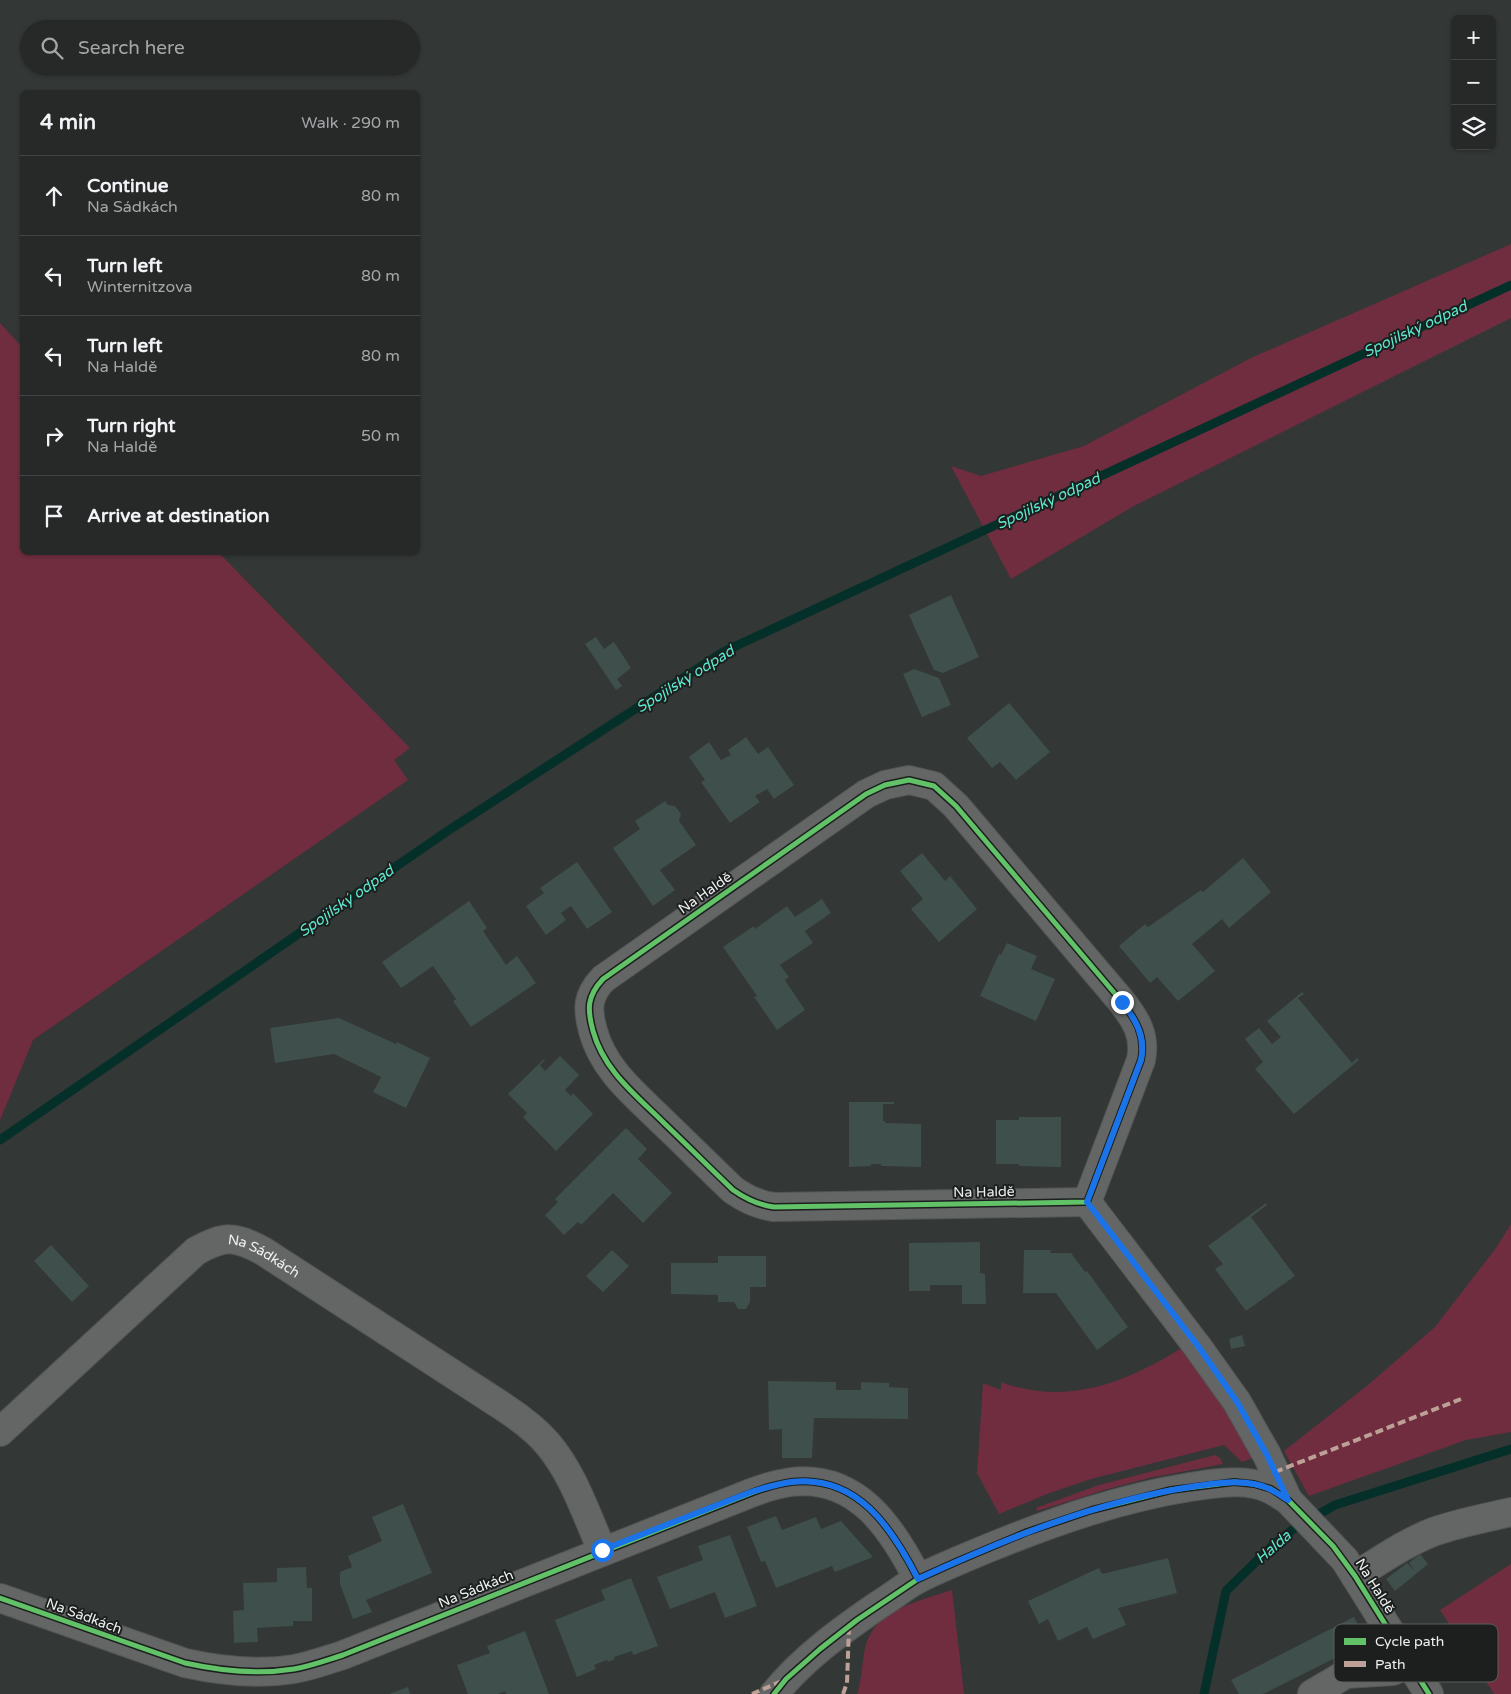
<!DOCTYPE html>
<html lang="en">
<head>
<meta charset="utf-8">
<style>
	:root { --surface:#262928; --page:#323534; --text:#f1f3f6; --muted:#a4a6a8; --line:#424545 }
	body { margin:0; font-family:"Varela Round",sans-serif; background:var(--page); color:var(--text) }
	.controls { position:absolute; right:15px; top:15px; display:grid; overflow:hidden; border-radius:8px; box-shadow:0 1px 4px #0004 }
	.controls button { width:45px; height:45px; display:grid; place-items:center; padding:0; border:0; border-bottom:1px solid var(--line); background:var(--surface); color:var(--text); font:25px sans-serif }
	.stop { position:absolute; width:15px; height:15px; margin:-11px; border:4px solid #1a73e8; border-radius:50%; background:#fff }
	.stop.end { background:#1a73e8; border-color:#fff; box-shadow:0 1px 5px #0008 }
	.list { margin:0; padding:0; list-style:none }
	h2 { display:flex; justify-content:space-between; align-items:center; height:65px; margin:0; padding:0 20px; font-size:21px }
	h2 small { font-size:16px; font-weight:400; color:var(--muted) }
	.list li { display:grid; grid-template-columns:32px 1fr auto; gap:15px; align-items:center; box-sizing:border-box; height:80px; padding:0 20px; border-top:1px solid var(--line) }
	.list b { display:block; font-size:19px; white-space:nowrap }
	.list p { margin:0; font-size:16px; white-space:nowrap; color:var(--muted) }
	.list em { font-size:16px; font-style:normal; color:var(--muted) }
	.icon { flex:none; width:28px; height:28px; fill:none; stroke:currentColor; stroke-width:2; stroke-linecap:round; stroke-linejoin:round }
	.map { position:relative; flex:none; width:1511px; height:1694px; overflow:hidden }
	.search { position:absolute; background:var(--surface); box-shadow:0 1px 4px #0004; left:20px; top:20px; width:400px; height:55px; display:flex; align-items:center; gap:12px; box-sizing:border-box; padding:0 18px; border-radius:28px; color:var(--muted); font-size:19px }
	.panel { position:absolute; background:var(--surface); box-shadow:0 1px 4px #0004; left:20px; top:90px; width:400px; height:465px; border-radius:8px }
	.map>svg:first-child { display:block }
</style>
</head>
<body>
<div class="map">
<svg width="1511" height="1694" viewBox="0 0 1511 1694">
	<rect width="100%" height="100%" fill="#333736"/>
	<g fill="#702d40">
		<path d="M1511,244V318L1132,507L1011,579L951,466L981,476L1084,446L1251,358Z"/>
		<path d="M0,323L22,347V552L219,553L410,748L394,760L408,780L33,1040L0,1120Z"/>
		<path d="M1511,1224V1432L1466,1440L1309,1496L1284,1451L1368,1385L1435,1327L1496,1248Z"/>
		<path d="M1183,1348L1231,1415L1252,1454V1458L1242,1462L1224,1445L1091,1479L1047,1494L999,1514L977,1473L983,1383L1001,1390V1382C1054,1402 1104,1390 1152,1365C1163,1360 1172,1353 1183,1348Z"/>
		<path d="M1215,1455L1220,1458L1223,1464L1149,1478L1108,1489L1037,1511L1036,1508L1099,1485Z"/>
		<path d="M1511,1564V1694H1494L1440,1610Z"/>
		<path d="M952,1590L964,1694H857C862,1679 862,1663 865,1648C874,1609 920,1601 952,1590Z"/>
	</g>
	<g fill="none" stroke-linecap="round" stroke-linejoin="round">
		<g stroke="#053029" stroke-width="9">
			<path d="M0,1140L446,832L723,652L1511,285"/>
			<path d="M1204,1694L1226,1591L1273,1545L1296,1527L1335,1505L1511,1449"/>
		</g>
	</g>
	<g fill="#3e4f4c">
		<path d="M951,595L979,657L943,673L934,670L909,615Z"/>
		<path d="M596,637L604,649L614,642L631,668L617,679L622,686L616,690L585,644Z"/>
		<path d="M914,669L939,678L951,705L922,717L903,674Z"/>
		<path d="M1009,703L1050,752L1016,780L1000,762L992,768L967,738Z"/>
		<path d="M746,737L758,754L768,747L794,785L774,799L767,789L755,796L760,802L730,823L701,782L705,780L689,757L709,742L721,760L731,755L728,750Z"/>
		<path d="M665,801L668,805L675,806L681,814L679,821L696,845L660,870L675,890L653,906L613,848L640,829L635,821Z"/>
		<path d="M922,853L945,881L950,876L977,909L939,942L911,909L923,899L900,871Z"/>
		<path d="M1243,858L1271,892L1229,928L1222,919L1192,944L1215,971L1178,1001L1157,977L1150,983L1119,946L1145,924L1148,927L1201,890L1203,892Z"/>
		<path d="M577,862L612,912L587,929L571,906L561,913L566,920L546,935L526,906L544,893L540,888Z"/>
		<path d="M822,899L831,913L805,931L813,943L780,965L789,977L785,980L805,1010L777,1030L754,997L757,996L723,947L754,926L755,929L787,906L795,917Z"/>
		<path d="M469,901L487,928L483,931L506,965L517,956L536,983L471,1027L453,1001L456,999L433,966L401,988L382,962Z"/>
		<path d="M1007,943L1037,956L1031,969L1055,979L1036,1021L980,996L999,954L1001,955Z"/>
		<path d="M1302,992L1304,994L1298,998L1352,1063L1357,1058L1359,1060L1294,1114L1255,1069L1263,1062L1245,1039L1259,1028L1272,1044L1281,1037L1267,1021Z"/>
		<path d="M339,1018L396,1044L397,1042L430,1058L406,1108L373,1092L381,1077L334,1054L275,1063L270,1028Z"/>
		<path d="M560,1056L579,1075L565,1090L571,1096L573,1093L593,1114L556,1151L523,1117L527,1113L508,1094L544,1059L545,1060L540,1065L545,1071Z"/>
		<path d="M849,1102H894V1104H883V1121H885V1123L921,1124V1167L881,1166V1164H871V1166L849,1167Z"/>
		<path d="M1019,1117H1061V1167L1019,1166V1164H996V1120H1019Z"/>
		<path d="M626,1128L647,1149L638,1159L672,1193L643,1223L613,1193L581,1225L578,1222L564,1235L545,1215L558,1202L555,1199Z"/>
		<path d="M1266,1203L1267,1205L1251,1217L1295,1276L1246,1311L1215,1269L1223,1264L1208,1246Z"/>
		<path d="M980,1242V1273L985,1274L986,1304H962V1285H930V1291H909V1243Z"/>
		<path d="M51,1245L89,1286L72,1302L34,1261Z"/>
		<path d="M612,1250L629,1266L603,1292L586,1276Z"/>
		<path d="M1024,1250H1051L1050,1253H1071L1085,1272L1087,1271L1128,1327L1097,1350L1056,1293H1023Z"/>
		<path d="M718,1256H766V1287H750V1302L746,1309H738L734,1302H718V1295L671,1294V1263H718Z"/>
		<path d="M1242,1335L1245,1346L1231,1349L1229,1339Z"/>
		<path d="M768,1381L836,1382V1390H861V1382L889,1383V1387L908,1388V1419L814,1418L812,1458H782V1429L769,1430Z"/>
		<path d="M403,1504L432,1573L366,1600L372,1612L353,1619L340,1584V1572L352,1567L348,1556L382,1541L372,1517Z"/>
		<path d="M776,1516L782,1530L816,1517L821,1529L841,1521L873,1557L835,1572L832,1566L776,1588L765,1561L761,1562L747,1527Z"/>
		<path d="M730,1535L757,1606L725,1618L715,1592L670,1609L657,1577L703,1560L698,1546Z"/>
		<path d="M1420,1554L1428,1564L1395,1591L1386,1579L1407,1563L1415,1571L1409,1563Z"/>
		<path d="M1168,1558L1177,1593L1118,1608L1126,1625L1093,1639L1087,1627L1058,1641L1048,1619L1039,1624L1028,1601L1099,1568L1102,1574Z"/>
		<path d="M306,1567L307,1588H312V1621H293V1626L257,1628L258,1642L234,1643L233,1611L244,1610L243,1583L277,1582V1568Z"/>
		<path d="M631,1578L658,1646L633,1655L632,1651L614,1657L615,1659L608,1662L607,1660L594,1665L596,1669L577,1677L555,1620L605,1600L601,1590Z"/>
		<path d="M1354,1617L1367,1642L1263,1694H1239L1231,1680Z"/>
		<path d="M525,1631L549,1694H506L505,1691L498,1694H468L457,1665L490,1653L487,1646Z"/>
		<path d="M408,1687L410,1694H389Z"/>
	</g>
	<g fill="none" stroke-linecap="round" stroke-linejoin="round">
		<defs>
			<g id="minor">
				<path d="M909,780L934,786L956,806L1122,1002C1136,1020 1146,1036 1141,1060L1087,1202L774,1207C758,1205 746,1199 733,1190C710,1168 687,1145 664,1123C636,1095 604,1071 593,1031C587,1009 587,996 603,979L866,794L885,785Z"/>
				<path d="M1087,1202L1197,1346L1237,1402L1267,1455L1288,1500L1345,1560L1429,1694"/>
				<path id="s1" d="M0,1432L196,1251C226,1235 234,1236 263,1251L505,1408C520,1418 535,1429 547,1443C573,1473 586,1514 602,1550"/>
				<path d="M1355,1576C1381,1560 1405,1543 1433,1532C1458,1523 1485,1518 1511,1512"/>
				<path d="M0,1598L185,1663C221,1671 257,1675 294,1669C311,1666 327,1660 343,1655L751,1493C764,1488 777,1484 791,1482C857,1474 892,1528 918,1579"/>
				<path d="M774,1694C803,1658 842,1630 880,1604C893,1596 905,1586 918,1579C942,1567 967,1557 991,1547C1055,1521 1121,1498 1190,1487C1210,1484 1234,1480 1254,1484C1267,1486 1277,1493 1288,1500"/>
				<path d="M1312,1694L1346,1674L1393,1671L1409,1662"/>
			</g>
		</defs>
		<use href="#minor" stroke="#525554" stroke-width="30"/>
		<use href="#minor" stroke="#646666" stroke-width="28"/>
		<g stroke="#bda197" stroke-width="4" stroke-dasharray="8 4" stroke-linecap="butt">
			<path d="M1087,1202L1197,1346L1237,1402L1267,1455"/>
			<path d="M1275,1472L1461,1399"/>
			<path d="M752,1694L782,1681"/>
			<path d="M843,1694L847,1683L849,1626"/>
		</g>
		<defs>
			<g id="cycleway">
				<path d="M909,780L934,786L956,806L1122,1002C1136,1020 1146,1036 1141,1060L1087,1202L774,1207C758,1205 746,1199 733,1190C710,1168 687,1145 664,1123C636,1095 604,1071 593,1031C587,1009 587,996 603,979L866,794L885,785Z"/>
				<path d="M0,1598L185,1663C221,1671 257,1675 294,1669C311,1666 327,1660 343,1655L751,1493C764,1488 777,1484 791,1482C857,1474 892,1528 918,1579"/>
				<path d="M774,1694L786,1679L820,1649L857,1620L918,1579L958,1561L1027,1532L1092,1510L1171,1490L1234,1482L1254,1484L1271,1489L1288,1500L1333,1546L1355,1576L1429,1694"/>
			</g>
		</defs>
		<use href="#cycleway" stroke="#1c1f1e" stroke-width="8"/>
		<use href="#cycleway" stroke="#61c268" stroke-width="5"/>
	</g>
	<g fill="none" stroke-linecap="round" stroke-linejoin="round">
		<path stroke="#1a73e8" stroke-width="6" d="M602,1550L751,1492C764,1488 777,1484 791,1482C857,1474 892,1528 918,1579C1005,1539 1095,1502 1190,1487C1210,1484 1234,1480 1254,1484C1267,1486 1277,1493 1288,1500L1267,1455L1237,1402L1198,1346L1087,1202L1141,1060C1146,1037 1136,1020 1122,1002"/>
	</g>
	<g text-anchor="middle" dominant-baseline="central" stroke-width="4" stroke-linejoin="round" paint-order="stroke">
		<g font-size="14" fill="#ecf1f0" stroke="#1c1f1e">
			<text transform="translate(705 893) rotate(-35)">Na Haldě</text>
			<text transform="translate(984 1192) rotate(-1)">Na Haldě</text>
			<text stroke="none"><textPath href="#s1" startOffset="341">Na Sádkách</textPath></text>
			<text transform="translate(1375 1586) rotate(58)">Na Haldě</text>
			<text transform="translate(476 1589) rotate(-22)">Na Sádkách</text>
			<text transform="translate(84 1616) rotate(20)">Na Sádkách</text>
		</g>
		<g font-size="15" font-style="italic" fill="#5ce9cf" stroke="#1c1f1e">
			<text transform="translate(1415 329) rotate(-25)">Spojilský odpad</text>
			<text transform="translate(1048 501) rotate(-25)">Spojilský odpad</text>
			<text transform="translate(685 679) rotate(-32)">Spojilský odpad</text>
			<text transform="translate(346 901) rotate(-35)">Spojilský odpad</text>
			<text transform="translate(1273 1547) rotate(-41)">Halda</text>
		</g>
	</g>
	<rect x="1334" y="1624" width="164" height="58" rx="8" fill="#1c1f1e" stroke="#5a5e5d" stroke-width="1"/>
	<rect x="1344" y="1638" width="22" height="7" fill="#61c268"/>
	<rect x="1344" y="1661" width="22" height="6" fill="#bda197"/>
	<g font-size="14" fill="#ecf1f0">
		<text x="1375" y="1646">Cycle path</text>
		<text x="1375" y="1669">Path</text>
	</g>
</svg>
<div class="controls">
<button>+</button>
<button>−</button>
<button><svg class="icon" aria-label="layers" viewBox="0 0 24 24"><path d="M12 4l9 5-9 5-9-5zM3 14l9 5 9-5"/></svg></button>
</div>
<div class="stop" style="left:602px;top:1550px"></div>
<div class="stop end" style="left:1122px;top:1002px"></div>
<div class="search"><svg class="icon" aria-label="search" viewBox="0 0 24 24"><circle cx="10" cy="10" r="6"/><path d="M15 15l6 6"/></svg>Search here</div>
<section class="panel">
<h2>4 min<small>Walk · 290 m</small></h2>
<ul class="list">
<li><svg class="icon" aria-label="ahead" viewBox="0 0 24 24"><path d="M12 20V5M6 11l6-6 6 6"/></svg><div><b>Continue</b><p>Na Sádkách</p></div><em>80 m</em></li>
<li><svg class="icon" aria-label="left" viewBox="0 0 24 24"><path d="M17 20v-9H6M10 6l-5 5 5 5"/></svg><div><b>Turn left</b><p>Winternitzova</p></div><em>80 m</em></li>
<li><svg class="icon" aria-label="left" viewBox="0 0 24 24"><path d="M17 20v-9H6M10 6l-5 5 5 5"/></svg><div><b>Turn left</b><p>Na Haldě</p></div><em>80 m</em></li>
<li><svg class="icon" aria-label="right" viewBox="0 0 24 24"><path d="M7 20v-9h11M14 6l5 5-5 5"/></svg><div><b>Turn right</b><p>Na Haldě</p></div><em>50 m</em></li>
<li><svg class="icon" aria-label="arrive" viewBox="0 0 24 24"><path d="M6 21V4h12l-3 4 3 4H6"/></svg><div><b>Arrive at destination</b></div></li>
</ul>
</section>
</div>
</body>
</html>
